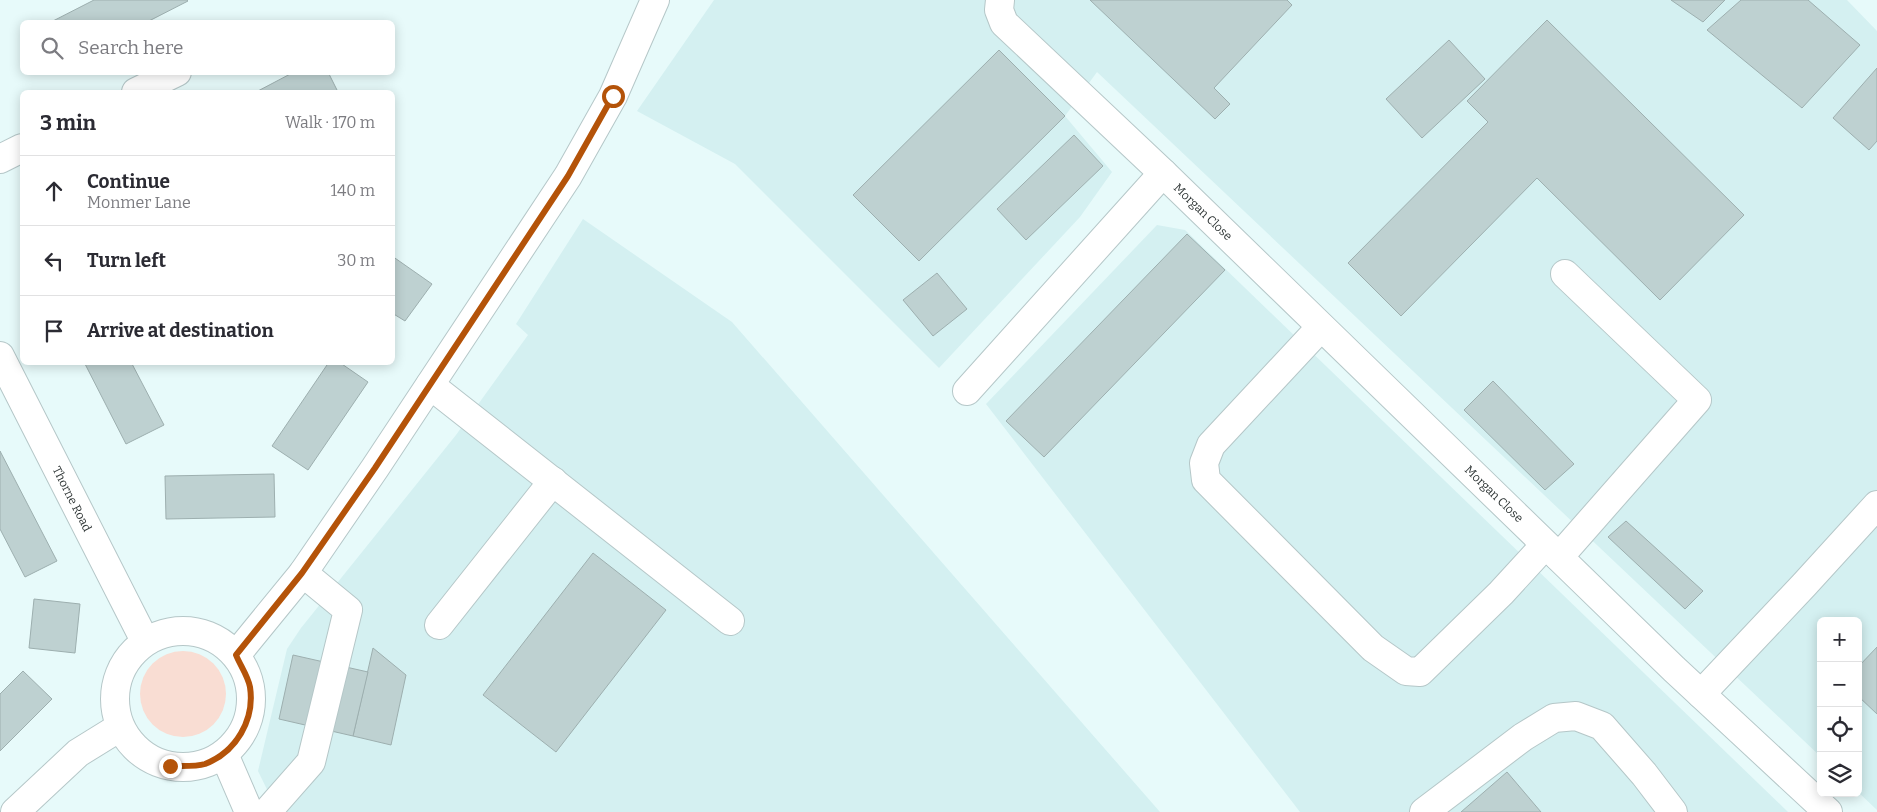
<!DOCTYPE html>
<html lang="en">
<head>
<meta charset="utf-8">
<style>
	:root { --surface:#fff; --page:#f2f2f3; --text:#2b2b33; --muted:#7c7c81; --line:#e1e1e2 }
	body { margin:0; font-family:Bitter,serif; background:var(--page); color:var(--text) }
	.controls { position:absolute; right:15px; bottom:15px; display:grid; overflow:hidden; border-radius:8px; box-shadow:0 2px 12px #0003 }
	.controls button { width:45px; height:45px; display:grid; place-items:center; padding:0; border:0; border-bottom:1px solid var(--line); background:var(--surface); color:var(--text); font:25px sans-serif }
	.stop { position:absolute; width:15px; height:15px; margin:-11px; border:4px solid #b45309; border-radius:50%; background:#fff }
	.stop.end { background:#b45309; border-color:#fff; box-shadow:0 1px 5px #0008 }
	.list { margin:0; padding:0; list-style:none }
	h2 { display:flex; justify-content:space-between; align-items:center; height:65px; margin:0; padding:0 20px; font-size:21px }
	h2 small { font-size:16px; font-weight:400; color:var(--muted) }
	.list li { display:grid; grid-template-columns:32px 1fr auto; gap:15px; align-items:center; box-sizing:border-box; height:70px; padding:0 20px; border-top:1px solid var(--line) }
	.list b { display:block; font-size:19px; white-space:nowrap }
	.list p { margin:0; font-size:16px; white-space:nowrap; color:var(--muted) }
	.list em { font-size:16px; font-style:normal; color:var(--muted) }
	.icon { flex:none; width:28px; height:28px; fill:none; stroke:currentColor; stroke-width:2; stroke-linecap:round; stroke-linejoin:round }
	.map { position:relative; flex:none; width:1877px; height:812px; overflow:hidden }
	.search { position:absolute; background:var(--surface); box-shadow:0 2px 12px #0003; left:20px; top:20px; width:375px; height:55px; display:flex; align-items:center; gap:12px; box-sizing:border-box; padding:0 18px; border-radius:8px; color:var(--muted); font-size:19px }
	.panel { position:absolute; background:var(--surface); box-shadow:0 2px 12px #0003; left:20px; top:90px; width:375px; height:275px; border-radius:8px }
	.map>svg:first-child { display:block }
</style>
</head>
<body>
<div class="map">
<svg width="1877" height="812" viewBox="0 0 1877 812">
	<rect width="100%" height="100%" fill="#e7fafa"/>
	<g fill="#d4f0f1">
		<path d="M714,0H1847L1877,31V810L1858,792V621H1821V757L1097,72L1065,116L1112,172L1080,217L939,368L735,164L637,111Z"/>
		<path d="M583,219L732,322L1160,812H278L258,771L287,649L301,628L456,435L528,335L516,324Z"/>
		<path d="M1157,225L1185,230L1788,812H1300L986,404Z"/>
	</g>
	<circle fill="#f9ddd3" cx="183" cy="694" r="43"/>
	<g fill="#bed1d1" stroke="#9dafaf">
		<path d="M94,0H187L188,1L147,22H51Z"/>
		<path d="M1090,0H1287L1292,5L1214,88L1230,104L1215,119Z"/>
		<path d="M1671,0H1725L1703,22Z"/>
		<path d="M1741,0H1808L1860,45L1802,108L1707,30Z"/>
		<path d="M1547,20L1744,215L1660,300L1537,178L1401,316L1348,263L1488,122L1467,101Z"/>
		<path d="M1449,40L1485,79L1422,138L1386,99Z"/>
		<path d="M999,50L1065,116L919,261L853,195Z"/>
		<path d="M1877,68V141L1869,150L1833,118Z"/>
		<path d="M294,72H328L338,92H256Z"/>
		<path d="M1074,135L1103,166L1026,240L997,209Z"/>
		<path d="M1187,234L1225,270L1044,457L1006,421Z"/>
		<path d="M392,256L432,284L405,321L392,313Z"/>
		<path d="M937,273L967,309L933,336L903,300Z"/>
		<path d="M84,362H131L164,425L126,444Z"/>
		<path d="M329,362H339L368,382L308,470L272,446Z"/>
		<path d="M1493,381L1574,464L1545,490L1464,410Z"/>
		<path d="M0,451L57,561L25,577L0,529Z"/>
		<path d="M274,474L275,517L166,519L165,476Z"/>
		<path d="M1626,521L1703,591L1685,609L1608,537Z"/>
		<path d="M593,553L666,610L556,752L483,695Z"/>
		<path d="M34,599L80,604L75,653L29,648Z"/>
		<path d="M1877,647V714L1858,696V667Z"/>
		<path d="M373,648L406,675L391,745L353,736Z"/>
		<path d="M293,655L368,672L353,736L279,719Z"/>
		<path d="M23,671L52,699L0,751V694Z"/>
		<path d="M1507,772L1541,812H1461Z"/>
	</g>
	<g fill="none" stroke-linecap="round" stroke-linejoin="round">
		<defs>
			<g id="minor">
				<path d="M1000,0L999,10L1004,23L1163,173L1674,669L1828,812"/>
				<path d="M136,92L177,72"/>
				<path d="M0,159L22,148"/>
				<path d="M1321,327L1211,445L1204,463L1206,480L1373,648L1406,671L1420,672L1501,593L1545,545"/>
				<path d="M0,356L145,641"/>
				<path d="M430,385L730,621"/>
				<path d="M967,391L1163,173"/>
				<path d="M1559,557L1697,400L1565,274"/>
				<path d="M439,625L553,481"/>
				<circle cx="183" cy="699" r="68"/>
				<path d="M236,655L303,573L375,468L568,176L613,96L655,0"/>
				<path d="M1701,694L1804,585L1877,505"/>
				<path d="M224,754L249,812"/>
				<path d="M15,812L78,753L120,727"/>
				<path d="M267,812L311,762L348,610L303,573"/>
				<path d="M1424,812L1523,737L1554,718L1576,716L1602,726L1644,774L1673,812"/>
			</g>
		</defs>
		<use href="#minor" stroke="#b5c7c8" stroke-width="30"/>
		<use href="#minor" stroke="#fff" stroke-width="28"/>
	</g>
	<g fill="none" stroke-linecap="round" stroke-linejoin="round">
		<path stroke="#b45309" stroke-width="6" d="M170,766C181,766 195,767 205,764C236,752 255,720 250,687C248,676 240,665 236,655L302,573L375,468L568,176L613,96"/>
	</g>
	<g text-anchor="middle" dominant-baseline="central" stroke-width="4.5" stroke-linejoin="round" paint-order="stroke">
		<g font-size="12" fill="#2c3333" stroke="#fff">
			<text transform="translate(1203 212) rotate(44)">Morgan Close</text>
			<text transform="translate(1494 494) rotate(44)">Morgan Close</text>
			<text transform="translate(72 499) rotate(63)">Thorne Road</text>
		</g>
	</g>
</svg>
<div class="controls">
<button>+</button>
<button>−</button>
<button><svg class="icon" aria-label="locate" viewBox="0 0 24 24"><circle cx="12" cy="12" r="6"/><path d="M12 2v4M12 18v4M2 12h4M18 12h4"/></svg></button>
<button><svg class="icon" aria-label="layers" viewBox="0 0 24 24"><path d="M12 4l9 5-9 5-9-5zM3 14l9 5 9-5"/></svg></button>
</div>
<div class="stop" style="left:613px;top:96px"></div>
<div class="stop end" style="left:170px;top:766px"></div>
<div class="search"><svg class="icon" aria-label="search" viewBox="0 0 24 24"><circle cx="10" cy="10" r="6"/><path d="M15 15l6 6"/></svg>Search here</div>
<section class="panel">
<h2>3 min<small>Walk · 170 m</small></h2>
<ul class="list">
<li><svg class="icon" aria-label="ahead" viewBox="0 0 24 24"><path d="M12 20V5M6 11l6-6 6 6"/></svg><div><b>Continue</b><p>Monmer Lane</p></div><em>140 m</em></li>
<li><svg class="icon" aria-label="left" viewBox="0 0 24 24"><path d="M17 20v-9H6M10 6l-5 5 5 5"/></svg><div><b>Turn left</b></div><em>30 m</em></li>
<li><svg class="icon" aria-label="arrive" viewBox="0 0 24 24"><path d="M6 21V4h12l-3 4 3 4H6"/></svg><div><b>Arrive at destination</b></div></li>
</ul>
</section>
</div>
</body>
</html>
